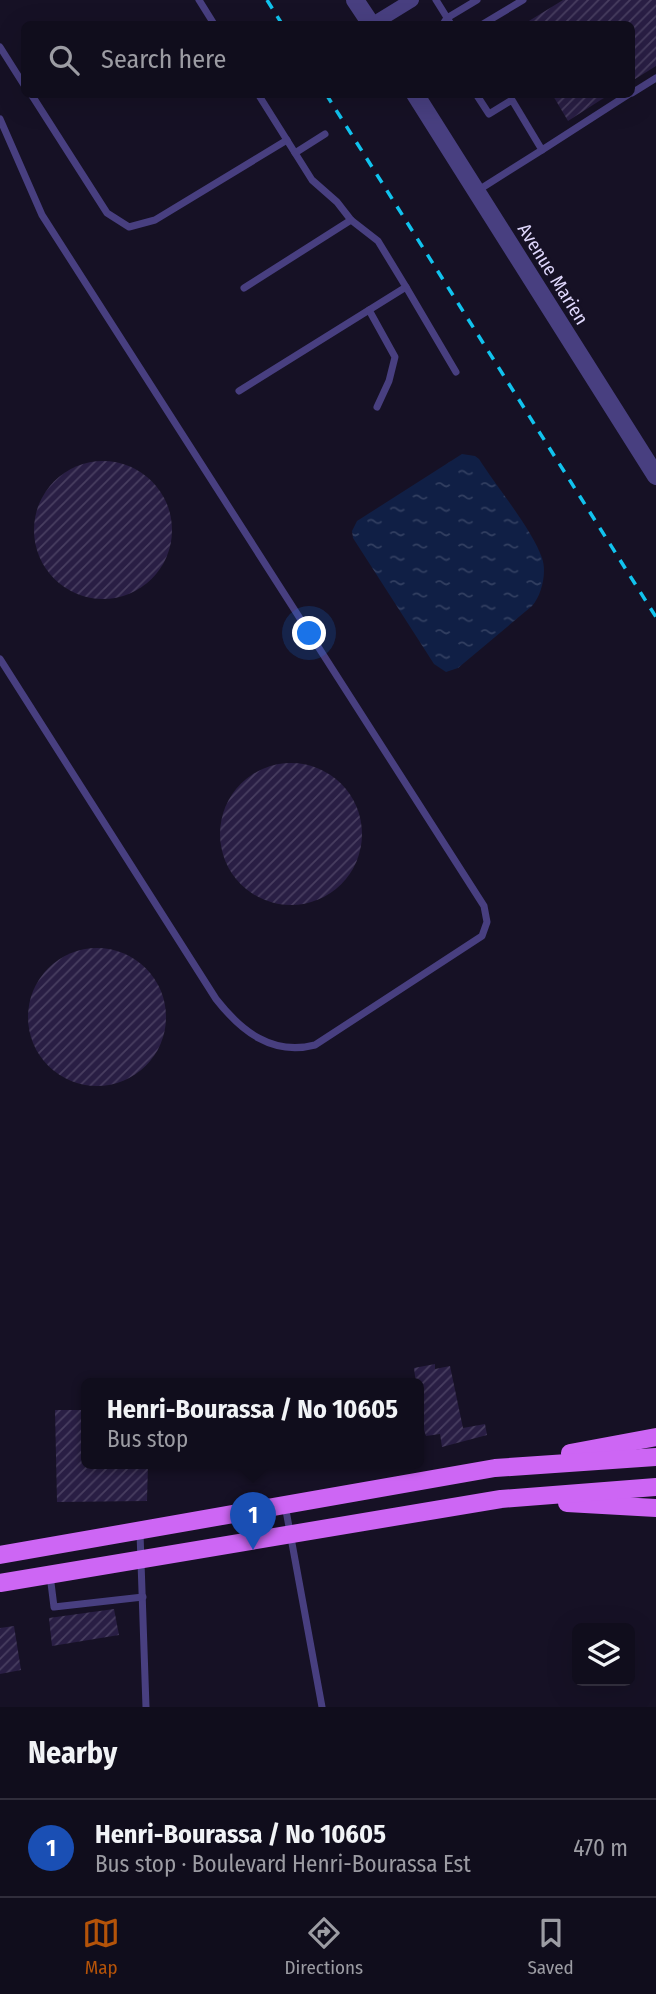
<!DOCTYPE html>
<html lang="en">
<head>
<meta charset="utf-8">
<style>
	:root { --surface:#100d1c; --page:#191625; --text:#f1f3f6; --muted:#9c9ca3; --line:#302d3b; --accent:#b45309 }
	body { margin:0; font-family:"Fira Sans Condensed",sans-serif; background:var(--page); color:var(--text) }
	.controls { position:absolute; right:21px; bottom:21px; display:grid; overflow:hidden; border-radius:10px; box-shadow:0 7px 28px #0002 }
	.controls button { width:63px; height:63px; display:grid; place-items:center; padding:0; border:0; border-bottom:2px solid var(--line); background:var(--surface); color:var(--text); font:35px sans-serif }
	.you { position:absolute; left:310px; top:634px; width:24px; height:24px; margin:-18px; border:5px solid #fff; border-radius:50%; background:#1a73e8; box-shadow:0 0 0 10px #1a73e833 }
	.badge { display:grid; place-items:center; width:46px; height:46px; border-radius:50%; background:var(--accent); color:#fff; font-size:23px; font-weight:700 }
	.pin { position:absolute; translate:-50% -58px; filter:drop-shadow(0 2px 4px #0008) }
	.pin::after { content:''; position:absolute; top:37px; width:24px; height:21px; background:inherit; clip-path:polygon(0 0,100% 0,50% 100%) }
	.popup { position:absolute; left:81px; top:1378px; width:343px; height:91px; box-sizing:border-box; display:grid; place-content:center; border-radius:10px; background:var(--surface); filter:drop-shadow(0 2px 5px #0005); font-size:23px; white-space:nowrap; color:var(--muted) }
	.popup b { font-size:26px; color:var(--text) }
	.popup::after { content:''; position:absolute; left:50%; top:100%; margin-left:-14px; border:14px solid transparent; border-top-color:var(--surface) }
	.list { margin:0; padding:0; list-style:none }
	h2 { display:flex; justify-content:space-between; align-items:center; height:91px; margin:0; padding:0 28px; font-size:30px }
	h2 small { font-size:23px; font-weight:400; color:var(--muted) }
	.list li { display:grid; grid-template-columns:46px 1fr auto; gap:21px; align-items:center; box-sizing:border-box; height:98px; padding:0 28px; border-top:2px solid var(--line) }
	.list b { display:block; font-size:26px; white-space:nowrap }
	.list p { margin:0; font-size:23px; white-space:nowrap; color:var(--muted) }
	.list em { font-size:23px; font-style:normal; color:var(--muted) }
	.icon { flex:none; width:38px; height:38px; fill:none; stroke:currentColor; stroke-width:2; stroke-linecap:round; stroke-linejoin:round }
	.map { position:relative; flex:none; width:656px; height:1707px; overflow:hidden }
	.search { position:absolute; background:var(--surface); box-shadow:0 7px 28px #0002; left:21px; right:21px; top:21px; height:77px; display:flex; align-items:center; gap:18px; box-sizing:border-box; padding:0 24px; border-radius:10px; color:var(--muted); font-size:26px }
	.sheet { height:189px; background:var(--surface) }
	nav { display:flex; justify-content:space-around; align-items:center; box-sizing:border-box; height:98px; border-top:2px solid var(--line); background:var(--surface); font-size:19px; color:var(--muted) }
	nav a { display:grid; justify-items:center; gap:4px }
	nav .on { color:var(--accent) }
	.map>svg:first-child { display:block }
</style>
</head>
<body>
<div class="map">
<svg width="656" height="1707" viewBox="0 0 656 1707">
	<defs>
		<pattern id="water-ripples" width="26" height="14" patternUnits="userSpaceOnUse" patternTransform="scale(1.75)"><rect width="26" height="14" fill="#101f45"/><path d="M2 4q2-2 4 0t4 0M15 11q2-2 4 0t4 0" fill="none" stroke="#323f61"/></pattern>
		<pattern id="building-hatch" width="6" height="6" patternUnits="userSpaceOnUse" patternTransform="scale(1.75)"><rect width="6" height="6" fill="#291e44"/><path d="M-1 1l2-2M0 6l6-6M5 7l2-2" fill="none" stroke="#483e60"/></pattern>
	</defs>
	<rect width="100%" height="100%" fill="#161125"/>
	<path fill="url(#water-ripples)" d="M462,454L475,456L479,459C496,486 532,529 542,558C547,572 542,595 532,606L458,668L446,672L434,664L353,538L352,531L357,521Z"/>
	<g fill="url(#building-hatch)">
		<path d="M563,0H656V66L632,81V24H524Z"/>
		<path d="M552,94H610L568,121Z"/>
		<circle cx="103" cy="530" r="69"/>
		<circle cx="291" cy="834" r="71"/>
		<circle cx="97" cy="1017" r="69"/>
		<path d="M435,1364V1369L450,1366L463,1428L485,1424L487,1435L442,1447L440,1434L426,1436L424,1430L419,1431V1419L422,1418L419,1384H416L414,1368Z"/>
		<path d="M55,1410H87V1464H148L147,1501L57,1502Z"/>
		<path d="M114,1609L119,1635L52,1646L49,1618Z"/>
		<path d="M14,1626L21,1670L0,1674V1628Z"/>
	</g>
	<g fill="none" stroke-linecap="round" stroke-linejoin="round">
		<g stroke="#483f80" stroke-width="7">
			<path d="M199,0L214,24"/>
			<path d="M436,0L451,24"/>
			<path d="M443,24L447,18L477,0"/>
			<path d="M483,24L523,0"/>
			<path d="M0,47L24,85"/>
			<path d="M632,93L656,78"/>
			<path d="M31,94L107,213L129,227L155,220L287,140"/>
			<path d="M258,94L312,180L337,202L351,220"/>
			<path d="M476,94L489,114L512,100L542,150L477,191"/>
			<path d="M0,119L42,215L484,906L487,922L482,936L315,1045C272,1056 241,1031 216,999L0,659"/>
			<path d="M542,150L629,94"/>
			<path d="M295,153L325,134"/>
			<path d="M406,287L456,372"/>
			<path d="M369,310L395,357L389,381L377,407"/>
			<path d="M239,391L406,287L378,241L351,220L244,288"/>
			<path d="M285,1505L322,1707"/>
			<path d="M140,1533L146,1707"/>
			<path d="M50,1575L54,1607L143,1597"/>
		</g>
		<path stroke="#483f80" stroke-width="14" d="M373,24L412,0"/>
		<g stroke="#483f80" stroke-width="18">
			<path d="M355,0L371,24"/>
			<path d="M415,94L656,476"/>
		</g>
		<g stroke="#cd66f4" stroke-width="18">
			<path d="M570,1453L656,1437"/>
			<path d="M567,1503L656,1508"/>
			<path d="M0,1555L495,1468L656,1457"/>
			<path d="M0,1583L501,1499L656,1487"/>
		</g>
		<g stroke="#11c3ee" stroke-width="3.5" stroke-dasharray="10 9" stroke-linecap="butt">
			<path d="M267,0L282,24"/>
			<path d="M326,94L656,617"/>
		</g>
	</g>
	<g text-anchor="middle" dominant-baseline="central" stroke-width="6" stroke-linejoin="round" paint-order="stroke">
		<g font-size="19" fill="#dfd7fc" stroke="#161125">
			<text transform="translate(553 274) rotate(58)">Avenue Marien</text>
		</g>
	</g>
</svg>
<div class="controls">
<button><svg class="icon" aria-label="layers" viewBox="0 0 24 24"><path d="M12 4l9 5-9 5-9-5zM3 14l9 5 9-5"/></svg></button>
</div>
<div class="you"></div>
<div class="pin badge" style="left:253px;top:1550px;background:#1a4fb4">1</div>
<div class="popup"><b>Henri-Bourassa / No 10605</b>Bus stop</div>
<div class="search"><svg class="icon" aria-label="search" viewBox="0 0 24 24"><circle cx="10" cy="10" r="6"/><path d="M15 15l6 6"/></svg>Search here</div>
</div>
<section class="sheet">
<h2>Nearby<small></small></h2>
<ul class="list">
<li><span class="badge" style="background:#1a4fb4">1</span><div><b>Henri-Bourassa / No 10605</b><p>Bus stop · Boulevard Henri-Bourassa Est</p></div><em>470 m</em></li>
</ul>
</section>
<nav>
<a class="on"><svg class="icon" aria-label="map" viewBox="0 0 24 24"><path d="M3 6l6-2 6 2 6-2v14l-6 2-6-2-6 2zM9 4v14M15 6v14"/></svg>Map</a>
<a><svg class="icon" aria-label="directions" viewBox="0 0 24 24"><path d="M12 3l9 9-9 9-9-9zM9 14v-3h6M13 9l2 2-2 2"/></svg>Directions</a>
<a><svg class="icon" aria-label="saved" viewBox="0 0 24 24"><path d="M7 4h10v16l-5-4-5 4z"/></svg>Saved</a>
</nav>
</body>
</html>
